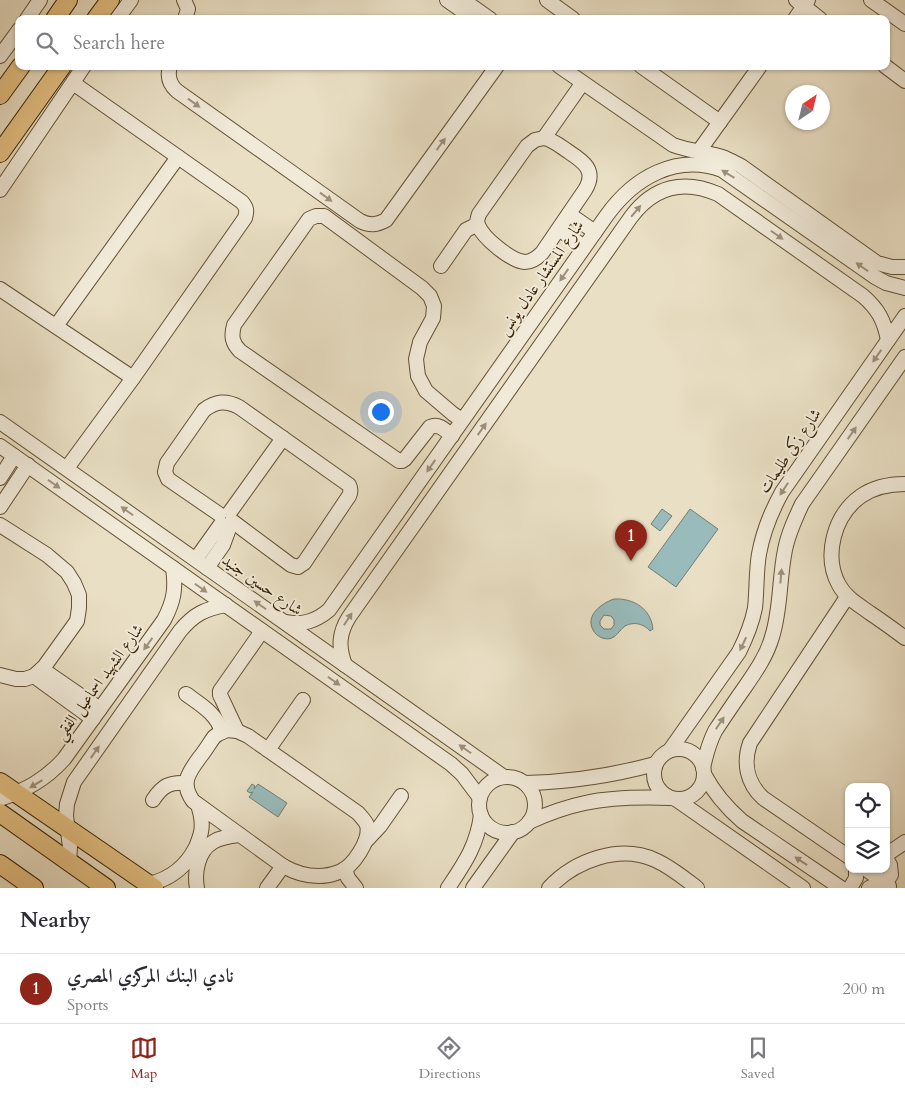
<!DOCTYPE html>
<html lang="en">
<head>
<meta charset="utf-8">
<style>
	:root { --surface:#fff; --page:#f2f2f3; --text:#2b2b33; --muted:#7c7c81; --line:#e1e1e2; --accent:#8f2418 }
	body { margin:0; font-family:Cardo,Amiri,serif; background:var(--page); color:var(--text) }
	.controls { position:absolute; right:15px; bottom:15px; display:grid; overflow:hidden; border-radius:10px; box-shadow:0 1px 4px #0004 }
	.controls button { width:45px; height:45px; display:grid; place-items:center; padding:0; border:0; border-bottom:1px solid var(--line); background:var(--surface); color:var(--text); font:25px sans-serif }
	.compass { position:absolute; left:785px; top:85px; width:45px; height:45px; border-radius:50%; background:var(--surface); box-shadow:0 1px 4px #0004; rotate:35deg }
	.you { position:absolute; left:380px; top:411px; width:18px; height:18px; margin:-12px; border:4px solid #fff; border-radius:50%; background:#1a73e8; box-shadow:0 0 0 8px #1a73e833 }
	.badge { display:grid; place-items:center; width:32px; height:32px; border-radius:50%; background:var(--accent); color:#fff; font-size:16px; font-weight:700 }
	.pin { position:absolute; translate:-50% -41px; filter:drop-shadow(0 1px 2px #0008) }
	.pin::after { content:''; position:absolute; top:26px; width:18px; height:15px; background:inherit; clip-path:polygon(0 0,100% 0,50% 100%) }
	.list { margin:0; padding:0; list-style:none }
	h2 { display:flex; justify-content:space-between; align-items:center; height:65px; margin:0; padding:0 20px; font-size:21px }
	h2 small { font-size:16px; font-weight:400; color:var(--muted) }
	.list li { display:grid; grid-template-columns:32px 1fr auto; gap:15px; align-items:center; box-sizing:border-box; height:70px; padding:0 20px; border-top:1px solid var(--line) }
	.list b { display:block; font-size:19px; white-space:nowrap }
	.list p { margin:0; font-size:16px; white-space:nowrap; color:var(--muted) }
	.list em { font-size:16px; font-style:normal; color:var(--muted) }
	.icon { flex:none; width:28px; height:28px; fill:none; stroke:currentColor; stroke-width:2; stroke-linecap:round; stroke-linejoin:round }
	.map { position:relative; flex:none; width:905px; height:888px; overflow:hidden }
	.search { position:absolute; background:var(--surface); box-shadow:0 1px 4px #0004; left:15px; right:15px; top:15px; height:55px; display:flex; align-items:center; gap:12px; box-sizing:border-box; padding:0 18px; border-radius:10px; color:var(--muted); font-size:19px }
	.sheet { height:135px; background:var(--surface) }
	nav { display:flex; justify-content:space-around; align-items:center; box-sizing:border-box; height:70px; border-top:1px solid var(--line); background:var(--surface); font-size:14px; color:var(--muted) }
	nav a { display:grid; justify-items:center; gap:2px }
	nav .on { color:var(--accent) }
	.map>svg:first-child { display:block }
</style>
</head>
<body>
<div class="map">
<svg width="905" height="888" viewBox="0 0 905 888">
	<rect width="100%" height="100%" fill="#e9dfc4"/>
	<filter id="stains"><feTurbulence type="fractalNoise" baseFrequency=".004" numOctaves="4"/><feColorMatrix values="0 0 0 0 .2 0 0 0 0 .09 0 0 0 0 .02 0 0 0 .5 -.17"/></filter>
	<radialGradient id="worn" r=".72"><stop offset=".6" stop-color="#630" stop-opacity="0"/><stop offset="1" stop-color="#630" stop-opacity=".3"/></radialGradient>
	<g fill="#9bb" stroke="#717e72" fill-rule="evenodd">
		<path d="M662,509L672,516L660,531L651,524Z"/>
		<path d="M690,509L718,529L676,587L648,567Z"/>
		<path d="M614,599C634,598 651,609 653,629L650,631C644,624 634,621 625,626C617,632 615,642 602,638C598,636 595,634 593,630C585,615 602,603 614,599ZM604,615L611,616L614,620V625L611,629H604L600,625V621Z"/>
		<path d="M252,784L255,786L254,789L258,784L287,803L278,817L249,797L253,792L250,793L247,791Z"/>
	</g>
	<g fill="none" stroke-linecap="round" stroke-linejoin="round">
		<defs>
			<g id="minor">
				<path d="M184,0L188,9L185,19"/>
				<path d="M447,0L471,17"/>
				<path d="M463,0L490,19"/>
				<path d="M547,0L573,19"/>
				<path d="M796,0L820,19"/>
				<path d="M871,0L905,24"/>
				<path d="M27,19L40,0"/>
				<path d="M117,19L131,0"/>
				<path d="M795,19L808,0"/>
				<path d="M0,56L19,30"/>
				<path d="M170,66C167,76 169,84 177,91L360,221C370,226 377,225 386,220L497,66"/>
				<path d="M559,66L673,145C689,151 706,152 722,157C728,159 735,163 741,166L877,263L892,267H905"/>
				<path d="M641,66L720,122"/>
				<path d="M885,66L905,81"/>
				<path d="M544,138C553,140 559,145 566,150C581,160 598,169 585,190L542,253C537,258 532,262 525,262C511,261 483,238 478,225C476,221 478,218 479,214L527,146L535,140Z"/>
				<path d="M544,138L579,88"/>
				<path d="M699,151L760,66"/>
				<path d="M0,190L84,66"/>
				<path d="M569,214L595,232"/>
				<path d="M559,229L584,247"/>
				<path d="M441,266L466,230L472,227L478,225"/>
				<path d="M0,289L133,378"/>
				<path d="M56,326L178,157"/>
				<path d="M0,422L504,777"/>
				<path d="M452,436C445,430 439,423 430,427L405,459L402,461H399L240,351C232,343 231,336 234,325L309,219L316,216H324L422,288L430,296L434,306L433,318L420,342L416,359L418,376L426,391L453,414L462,420"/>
				<path d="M0,446L451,764L462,774L480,798"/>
				<path d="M67,468L133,378L245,218C247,211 247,208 242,202L73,83"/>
				<path d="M0,478L14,456"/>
				<path d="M905,484C889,484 874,487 861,496C834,515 823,556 839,585C846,598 859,605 870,613C882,621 893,629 905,638"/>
				<path d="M0,507L28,465"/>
				<path d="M230,512L283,438"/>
				<path d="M219,514L168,479L165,472L167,463L204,410C216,401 226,400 239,407L349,485C351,489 351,492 349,496L304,563L298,567L291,565L232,521"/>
				<path d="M0,525L47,555L67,572L74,583L79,595V608L77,621L44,667L34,676L25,679H16L0,675"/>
				<path d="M196,559L221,524"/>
				<path d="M207,568L223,545L231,523"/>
				<path d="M847,597L750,743C743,763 747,783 763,798L849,857"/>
				<path d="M285,622C302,625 315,622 329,610L607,215C634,178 676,153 722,170L875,277L886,283L905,288"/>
				<path d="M345,665C338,647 339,633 349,617L631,217C654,186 684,179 718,194L863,296C878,309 884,320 888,340"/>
				<path d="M42,669L100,709"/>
				<path d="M34,676L93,719"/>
				<path d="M186,694C201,705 217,714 222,732"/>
				<path d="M227,730L237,731L248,736L358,813C361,817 365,820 367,825C371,840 353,867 339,872C319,880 301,876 283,866L193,801C180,783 189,772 200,757C205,751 209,744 214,737L218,734Z"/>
				<path d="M237,731L222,699L220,695V691L262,631"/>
				<circle cx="679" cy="774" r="25"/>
				<path d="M268,750L303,700"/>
				<path d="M670,750L739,652C746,638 752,623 755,608C757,590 756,572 759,554C763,532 771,512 782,492L905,316"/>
				<path d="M703,768C706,754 709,743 715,731C725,716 735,701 745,687C756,671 767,655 772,637C781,609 779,579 785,550C788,534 795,519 802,504L905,357"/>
				<path d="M704,774C714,793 726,807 742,821L841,888"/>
				<circle cx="507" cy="805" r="28"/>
				<path d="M525,783C571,782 611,776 655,764"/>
				<path d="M0,799C26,790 45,780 64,759L164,620C174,601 176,589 173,568"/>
				<path d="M153,800C162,786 169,782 186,783"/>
				<path d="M677,800L803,888"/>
				<path d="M529,822C547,814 565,807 585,803C613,797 641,797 670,798"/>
				<path d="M365,842L380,826L401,796"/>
				<path d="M886,855L905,842"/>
				<path d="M69,862L70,847L66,816L67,804L74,782L180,631C194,614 205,609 226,605"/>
				<path d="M345,869L348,878L356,888"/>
				<path d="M866,869L889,886"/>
				<path d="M149,884C170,879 186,867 196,847C198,842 200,837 201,832C203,823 201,814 198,805"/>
				<path d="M197,888C194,872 198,851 213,842C221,837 231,836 240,835"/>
				<path d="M267,888L283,866"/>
				<path d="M448,888C464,864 477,846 481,815"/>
				<path d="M473,888L513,832"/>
				<path d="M549,888C575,860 620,844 655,860C671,867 684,878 697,888"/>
				<path d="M850,888L856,878V869"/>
				<path d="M869,888L878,884L885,883L891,875L890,865L886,859"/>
			</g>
			<g id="major">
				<path d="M55,19L68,0"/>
				<path d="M96,19L110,0"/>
				<path d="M0,95L21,66"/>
				<path d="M0,153L62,66"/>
				<path d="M0,782L154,888"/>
				<path d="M0,813L106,888"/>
				<path d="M0,864L34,888"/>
			</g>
		</defs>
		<use href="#minor" stroke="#635135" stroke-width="16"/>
		<use href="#major" stroke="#362205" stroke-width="20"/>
		<use href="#minor" stroke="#f1ead9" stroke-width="14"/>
		<use href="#major" stroke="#e4c082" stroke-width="18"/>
	</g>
	<defs><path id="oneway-solid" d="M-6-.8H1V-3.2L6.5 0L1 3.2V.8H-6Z" transform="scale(1.25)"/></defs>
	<g fill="#9d907a">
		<use href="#oneway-solid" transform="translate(194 103) rotate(36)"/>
		<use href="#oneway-solid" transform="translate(441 144) rotate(-54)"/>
		<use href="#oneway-solid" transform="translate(728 174) rotate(-149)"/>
		<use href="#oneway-solid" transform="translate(326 197) rotate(36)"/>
		<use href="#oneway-solid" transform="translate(636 211) rotate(-50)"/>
		<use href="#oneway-solid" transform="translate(777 235) rotate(35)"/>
		<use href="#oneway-solid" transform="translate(862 267) rotate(-145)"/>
		<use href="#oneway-solid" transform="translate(564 275) rotate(125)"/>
		<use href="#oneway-solid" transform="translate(877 356) rotate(125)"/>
		<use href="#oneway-solid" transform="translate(482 429) rotate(-55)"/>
		<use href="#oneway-solid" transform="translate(852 433) rotate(-55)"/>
		<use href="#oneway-solid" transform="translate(431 466) rotate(125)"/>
		<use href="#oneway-solid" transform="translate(54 484) rotate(35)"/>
		<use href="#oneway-solid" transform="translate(784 489) rotate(123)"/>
		<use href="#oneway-solid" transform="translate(127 511) rotate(-145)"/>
		<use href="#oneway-solid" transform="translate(781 576) rotate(-85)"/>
		<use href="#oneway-solid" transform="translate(201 588) rotate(35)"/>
		<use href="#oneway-solid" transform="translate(260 605) rotate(-145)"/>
		<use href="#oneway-solid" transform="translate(348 619) rotate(-57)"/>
		<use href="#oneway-solid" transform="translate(148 644) rotate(126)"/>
		<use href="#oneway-solid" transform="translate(743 644) rotate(115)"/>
		<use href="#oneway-solid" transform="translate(334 681) rotate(35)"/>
		<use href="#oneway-solid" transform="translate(720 723) rotate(-56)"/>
		<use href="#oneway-solid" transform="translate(465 749) rotate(-145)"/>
		<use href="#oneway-solid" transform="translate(95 752) rotate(-55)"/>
		<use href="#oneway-solid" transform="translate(36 784) rotate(149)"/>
		<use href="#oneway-solid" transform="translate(801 861) rotate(-146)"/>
	</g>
	<g text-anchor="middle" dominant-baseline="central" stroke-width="4" stroke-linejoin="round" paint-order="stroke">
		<g font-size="16" fill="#362205" stroke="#f1ead9">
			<text transform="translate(541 278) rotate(-55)">شارع المستشار عادل يونس</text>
			<text transform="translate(790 451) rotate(-56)">شارع زكى طليمات</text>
			<text transform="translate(262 585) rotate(35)">شارع حسين جنيد</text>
			<text transform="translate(99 682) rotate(-54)">شارع الشهيد اسماعيل الفقي</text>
		</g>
	</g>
	<rect width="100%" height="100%" filter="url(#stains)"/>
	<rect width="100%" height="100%" fill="url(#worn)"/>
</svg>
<div class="controls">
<button><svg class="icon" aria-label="locate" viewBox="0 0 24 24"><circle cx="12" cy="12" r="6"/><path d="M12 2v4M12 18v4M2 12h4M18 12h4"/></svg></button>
<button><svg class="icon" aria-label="layers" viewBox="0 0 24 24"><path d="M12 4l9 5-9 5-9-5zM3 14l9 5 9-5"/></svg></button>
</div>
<svg class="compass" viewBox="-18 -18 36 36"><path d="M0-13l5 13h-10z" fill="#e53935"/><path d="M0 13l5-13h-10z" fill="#7c7c81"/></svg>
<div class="you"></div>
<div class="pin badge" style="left:631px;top:561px">1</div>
<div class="search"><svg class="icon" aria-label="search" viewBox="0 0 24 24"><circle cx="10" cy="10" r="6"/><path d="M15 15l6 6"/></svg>Search here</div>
</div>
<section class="sheet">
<h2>Nearby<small></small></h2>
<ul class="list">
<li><span class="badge">1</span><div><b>نادي البنك المركزي المصري</b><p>Sports</p></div><em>200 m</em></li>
</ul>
</section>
<nav>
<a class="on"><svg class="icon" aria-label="map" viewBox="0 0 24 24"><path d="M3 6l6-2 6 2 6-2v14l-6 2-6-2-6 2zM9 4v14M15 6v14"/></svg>Map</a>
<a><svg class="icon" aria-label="directions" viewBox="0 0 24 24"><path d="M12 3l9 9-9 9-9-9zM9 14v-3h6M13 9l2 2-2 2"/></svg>Directions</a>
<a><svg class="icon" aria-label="saved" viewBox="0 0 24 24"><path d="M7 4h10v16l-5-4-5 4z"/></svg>Saved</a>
</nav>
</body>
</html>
